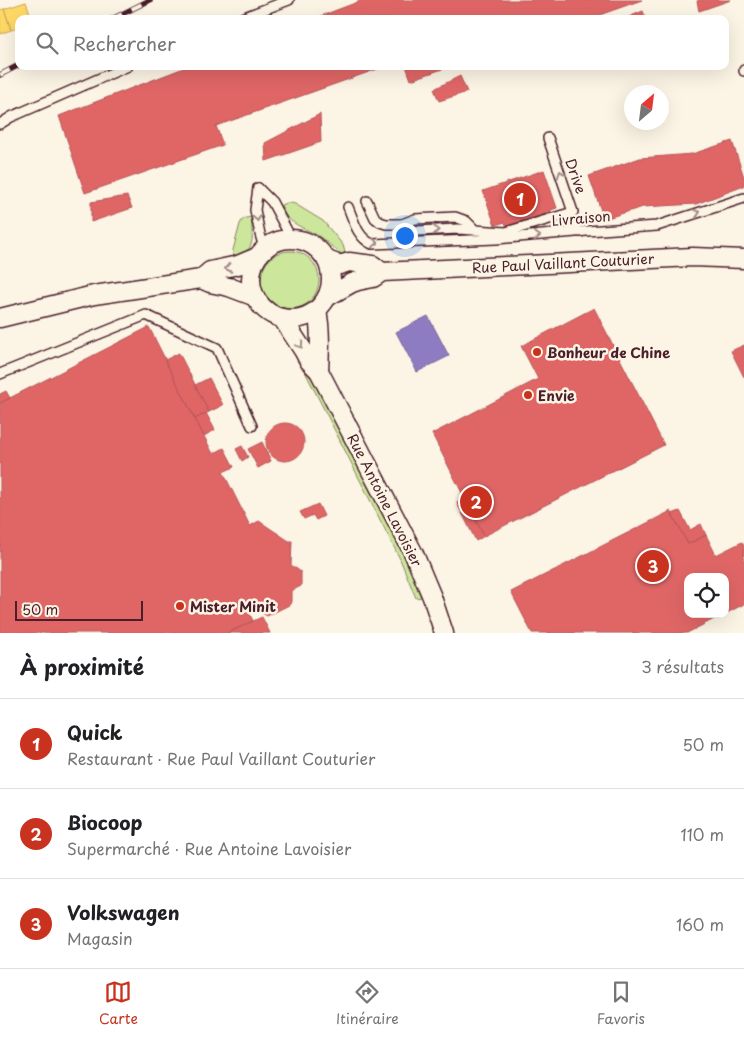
<!DOCTYPE html>
<html lang="fr">
<head>
<meta charset="utf-8">
<style>
	:root { --surface:#fff; --page:#f2f2f2; --text:#202124; --muted:#757577; --line:#e0e0e0; --accent:#c8321e }
	body { margin:0; font-family:"Playpen Sans",sans-serif; background:var(--page); color:var(--text) }
	.controls { position:absolute; right:15px; bottom:15px; display:grid; overflow:hidden; border-radius:10px; box-shadow:0 5px 20px #0002 }
	.controls button { width:45px; height:45px; display:grid; place-items:center; padding:0; border:0; border-bottom:1px solid var(--line); background:var(--surface); color:var(--text); font:25px sans-serif }
	.compass { position:absolute; left:624px; top:85px; width:45px; height:45px; border-radius:50%; background:var(--surface); box-shadow:0 5px 20px #0002; rotate:28deg }
	.scale { position:absolute; left:15px; bottom:12px; width:128px; box-sizing:border-box; padding-left:5px; border:2px solid #4a1f2b; border-top:0; font-size:14px; line-height:18px; white-space:nowrap; color:#4a1f2b; -webkit-text-stroke:4px #fcf5e5; paint-order:stroke }
	.you { position:absolute; left:404px; top:235px; width:18px; height:18px; margin:-12px; border:4px solid #fff; border-radius:50%; background:#1a73e8; box-shadow:0 0 0 8px #1a73e833 }
	.badge { display:grid; place-items:center; width:32px; height:32px; border-radius:50%; background:var(--accent); color:#fff; font-size:16px; font-weight:700 }
	.pin { position:absolute; translate:-50% -50%; border:2px solid #fff; box-shadow:0 1px 5px #0006 }
	.list { margin:0; padding:0; list-style:none }
	h2 { display:flex; justify-content:space-between; align-items:center; height:65px; margin:0; padding:0 20px; font-size:21px }
	h2 small { font-size:16px; font-weight:400; color:var(--muted) }
	.list li { display:grid; grid-template-columns:32px 1fr auto; gap:15px; align-items:center; box-sizing:border-box; height:90px; padding:0 20px; border-top:1px solid var(--line) }
	.list b { display:block; font-size:19px; white-space:nowrap }
	.list p { margin:0; font-size:16px; white-space:nowrap; color:var(--muted) }
	.list em { font-size:16px; font-style:normal; color:var(--muted) }
	.icon { flex:none; width:28px; height:28px; fill:none; stroke:currentColor; stroke-width:2; stroke-linecap:round; stroke-linejoin:round }
	.map { position:relative; flex:none; width:744px; height:633px; overflow:hidden }
	.search { position:absolute; background:var(--surface); box-shadow:0 5px 20px #0002; left:15px; right:15px; top:15px; height:55px; display:flex; align-items:center; gap:12px; box-sizing:border-box; padding:0 18px; border-radius:10px; color:var(--muted); font-size:19px }
	.sheet { height:335px; background:var(--surface) }
	nav { display:flex; justify-content:space-around; align-items:center; box-sizing:border-box; height:70px; border-top:1px solid var(--line); background:var(--surface); font-size:14px; color:var(--muted) }
	nav a { display:grid; justify-items:center; gap:2px }
	nav .on { color:var(--accent) }
	.map>svg:first-child { display:block }
</style>
</head>
<body>
<div class="map">
<svg width="744" height="633" viewBox="0 0 744 633">
	<rect width="100%" height="100%" fill="#fcf5e5"/>
	<filter id="ink" filterUnits="userSpaceOnUse"><feTurbulence type="fractalNoise" baseFrequency=".02" numOctaves="2"/><feDisplacementMap in="SourceGraphic" scale="10" xChannelSelector="R" yChannelSelector="G"/><feConvolveMatrix kernelMatrix="1 2 1 2 8 2 1 2 1" color-interpolation-filters="sRGB"/></filter>
	<g filter="url(#ink)">
		<g fill="#cce69c" stroke="#8b8264">
			<path d="M287,203H291L295,204L323,221L343,245L346,256C335,251 329,243 320,237C305,227 286,225 281,205Z"/>
			<path d="M251,217C253,245 256,246 232,262L233,250L240,224C242,219 245,218 251,217Z"/>
			<circle cx="290" cy="280" r="29"/>
			<path d="M297,356H300L319,392L332,414L405,558L421,597L416,598L400,559Z"/>
		</g>
		<g fill="#ffd966" stroke="#c9a154">
			<path d="M26,2L32,19H19V28L11,30L4,9Z"/>
			<path d="M4,9L11,30L0,34V10Z"/>
		</g>
		<g fill="#e06666" stroke="#b35154">
			<path d="M363,0H642L588,19H313Z"/>
			<path d="M699,0H731L699,11L697,1Z"/>
			<path d="M643,11L646,19H624Z"/>
			<path d="M189,66H386L216,126L223,145L85,193L59,116Z"/>
			<path d="M406,66H451L411,80Z"/>
			<path d="M460,76L467,92L439,101L434,89Z"/>
			<path d="M320,114L321,142L266,161L265,143Z"/>
			<path d="M732,141L744,177V186L696,204L643,207L604,219L589,176L640,158L692,154Z"/>
			<path d="M544,170L557,208L551,210V212L507,228L505,222L495,225L483,191Z"/>
			<path d="M127,196L132,208L91,222V202Z"/>
			<path d="M594,308L664,445L484,536L432,434L538,379L521,346Z"/>
			<path d="M149,327L213,454L224,448L234,467L223,472L250,526L259,521L289,541H292L291,565L301,572V586L291,591V604L267,616L249,604L251,609L248,610L253,621L228,633H0V403Z"/>
			<path d="M744,345V377L731,351Z"/>
			<path d="M179,353L209,412L195,419L165,360Z"/>
			<path d="M209,378L223,405L209,412L195,385Z"/>
			<path d="M6,391L10,398L0,403V394Z"/>
			<path d="M206,413L215,430L204,436L195,419Z"/>
			<circle cx="285" cy="442" r="19"/>
			<path d="M262,442L271,461L258,468L248,449Z"/>
			<path d="M242,446L248,457L242,461L236,449Z"/>
			<path d="M465,499L484,536L476,541L457,503Z"/>
			<path d="M318,504L324,516L316,520L313,515L304,519L300,512Z"/>
			<path d="M671,511L688,544L706,535L716,555L742,542L744,546V604L725,614V577H688V614H724L687,633H532L511,592Z"/>
			<path d="M680,511L690,530L701,524L706,535L688,544L672,514Z"/>
			<path d="M262,617L270,633H228L253,621Z"/>
		</g>
		<path fill="#8e7cc3" stroke="#7a6095" d="M428,316L449,356L417,372L396,332Z"/>
		<g fill="none" stroke-linecap="round" stroke-linejoin="round">
			<defs>
				<g id="service">
					<path d="M239,19L289,0"/>
					<path d="M744,70V71"/>
					<path d="M0,124L11,117L128,66"/>
					<path d="M258,188L255,210L260,234L264,248"/>
					<path d="M258,188L272,202L291,238"/>
					<path d="M367,201L375,218L380,222L386,224H402L417,231L458,229L506,232L573,212L548,138"/>
					<path d="M348,207C354,221 357,237 372,244L496,239L587,231L657,226L744,198"/>
					<path d="M562,216L580,232"/>
					<path d="M402,224L415,219L455,217L466,221L475,230"/>
					<path d="M0,374L146,315L217,348L252,426"/>
				</g>
				<g id="minor">
					<circle cx="291" cy="279" r="40"/>
					<path d="M327,260L340,265L349,262L373,265L382,272"/>
					<path d="M201,279L210,271L238,265L257,257"/>
					<path d="M327,297L352,283L358,281L373,278L382,272L693,257L744,259"/>
					<path d="M317,310C321,330 320,350 319,371"/>
					<path d="M0,318L94,295L201,279L210,283L229,287L253,296"/>
					<path d="M282,318L303,350L309,361L319,371L414,554L432,597L444,633"/>
				</g>
			</defs>
			<use href="#service" stroke="#4a1f2b" stroke-width="12"/>
			<use href="#minor" stroke="#4a1f2b" stroke-width="21"/>
			<use href="#service" stroke="#fcf5e5" stroke-width="9"/>
			<use href="#minor" stroke="#fcf5e5" stroke-width="18"/>
			<defs>
				<g id="rail">
					<path d="M112,19L150,0"/>
					<path d="M0,75L19,65"/>
				</g>
			</defs>
			<use href="#rail" stroke="#4a1f2b" stroke-width="5.5"/>
			<use href="#rail" stroke="#fcf5e5" stroke-width="4" stroke-dasharray="11" stroke-linecap="butt"/>
		</g>
		<defs><path id="oneway-chevron" d="M-2-3.5L2.5 0L-2 3.5" fill="none" stroke-width="1.6" stroke-linecap="round" stroke-linejoin="round" transform="scale(1.25)"/></defs>
		<g stroke="#a38a88">
			<use href="#oneway-chevron" transform="translate(561 174) rotate(-109)"/>
			<use href="#oneway-chevron" transform="translate(697 213) rotate(-18)"/>
			<use href="#oneway-chevron" transform="translate(257 218) rotate(80)"/>
			<use href="#oneway-chevron" transform="translate(436 230) rotate(-3)"/>
			<use href="#oneway-chevron" transform="translate(537 236) rotate(-5)"/>
			<use href="#oneway-chevron" transform="translate(375 243) rotate(7)"/>
			<use href="#oneway-chevron" transform="translate(228 268) rotate(168)"/>
			<use href="#oneway-chevron" transform="translate(300 345) rotate(57)"/>
		</g>
	</g>
	<g fill="#c8321e" stroke="#fcf5e5" stroke-width="2">
		<circle cx="537" cy="352" r="5"/>
		<circle cx="528" cy="395" r="5"/>
		<circle cx="180" cy="606" r="5"/>
	</g>
	<g text-anchor="middle" dominant-baseline="central" stroke-width="5" stroke-linejoin="round" paint-order="stroke">
		<g font-size="14" fill="#4a1f2b" stroke="#fcf5e5">
			<text transform="translate(576 176) rotate(71)">Drive</text>
			<text transform="translate(581 218) rotate(-5)">Livraison</text>
			<text transform="translate(563 263) rotate(-3)">Rue Paul Vaillant Couturier</text>
			<text transform="translate(385 500) rotate(63)">Rue Antoine Lavoisier</text>
		</g>
		<g font-size="14" font-weight="bold" fill="#4a1f2b" stroke="#fcf5e5" text-anchor="start">
			<text x="547" y="352">Bonheur de Chine</text>
			<text x="538" y="395">Envie</text>
			<text x="190" y="606">Mister Minit</text>
		</g>
	</g>
</svg>
<div class="controls">
<button><svg class="icon" aria-label="locate" viewBox="0 0 24 24"><circle cx="12" cy="12" r="6"/><path d="M12 2v4M12 18v4M2 12h4M18 12h4"/></svg></button>
</div>
<svg class="compass" viewBox="-18 -18 36 36"><path d="M0-13l5 13h-10z" fill="#e53935"/><path d="M0 13l5-13h-10z" fill="#757577"/></svg>
<div class="scale">50 m</div>
<div class="you"></div>
<div class="pin badge" style="left:520px;top:199px">1</div>
<div class="pin badge" style="left:476px;top:502px">2</div>
<div class="pin badge" style="left:653px;top:566px">3</div>
<div class="search"><svg class="icon" aria-label="search" viewBox="0 0 24 24"><circle cx="10" cy="10" r="6"/><path d="M15 15l6 6"/></svg>Rechercher</div>
</div>
<section class="sheet">
<h2>À proximité<small>3 résultats</small></h2>
<ul class="list">
<li><span class="badge">1</span><div><b>Quick</b><p>Restaurant · Rue Paul Vaillant Couturier</p></div><em>50 m</em></li>
<li><span class="badge">2</span><div><b>Biocoop</b><p>Supermarché · Rue Antoine Lavoisier</p></div><em>110 m</em></li>
<li><span class="badge">3</span><div><b>Volkswagen</b><p>Magasin</p></div><em>160 m</em></li>
</ul>
</section>
<nav>
<a class="on"><svg class="icon" aria-label="map" viewBox="0 0 24 24"><path d="M3 6l6-2 6 2 6-2v14l-6 2-6-2-6 2zM9 4v14M15 6v14"/></svg>Carte</a>
<a><svg class="icon" aria-label="directions" viewBox="0 0 24 24"><path d="M12 3l9 9-9 9-9-9zM9 14v-3h6M13 9l2 2-2 2"/></svg>Itinéraire</a>
<a><svg class="icon" aria-label="saved" viewBox="0 0 24 24"><path d="M7 4h10v16l-5-4-5 4z"/></svg>Favoris</a>
</nav>
</body>
</html>
